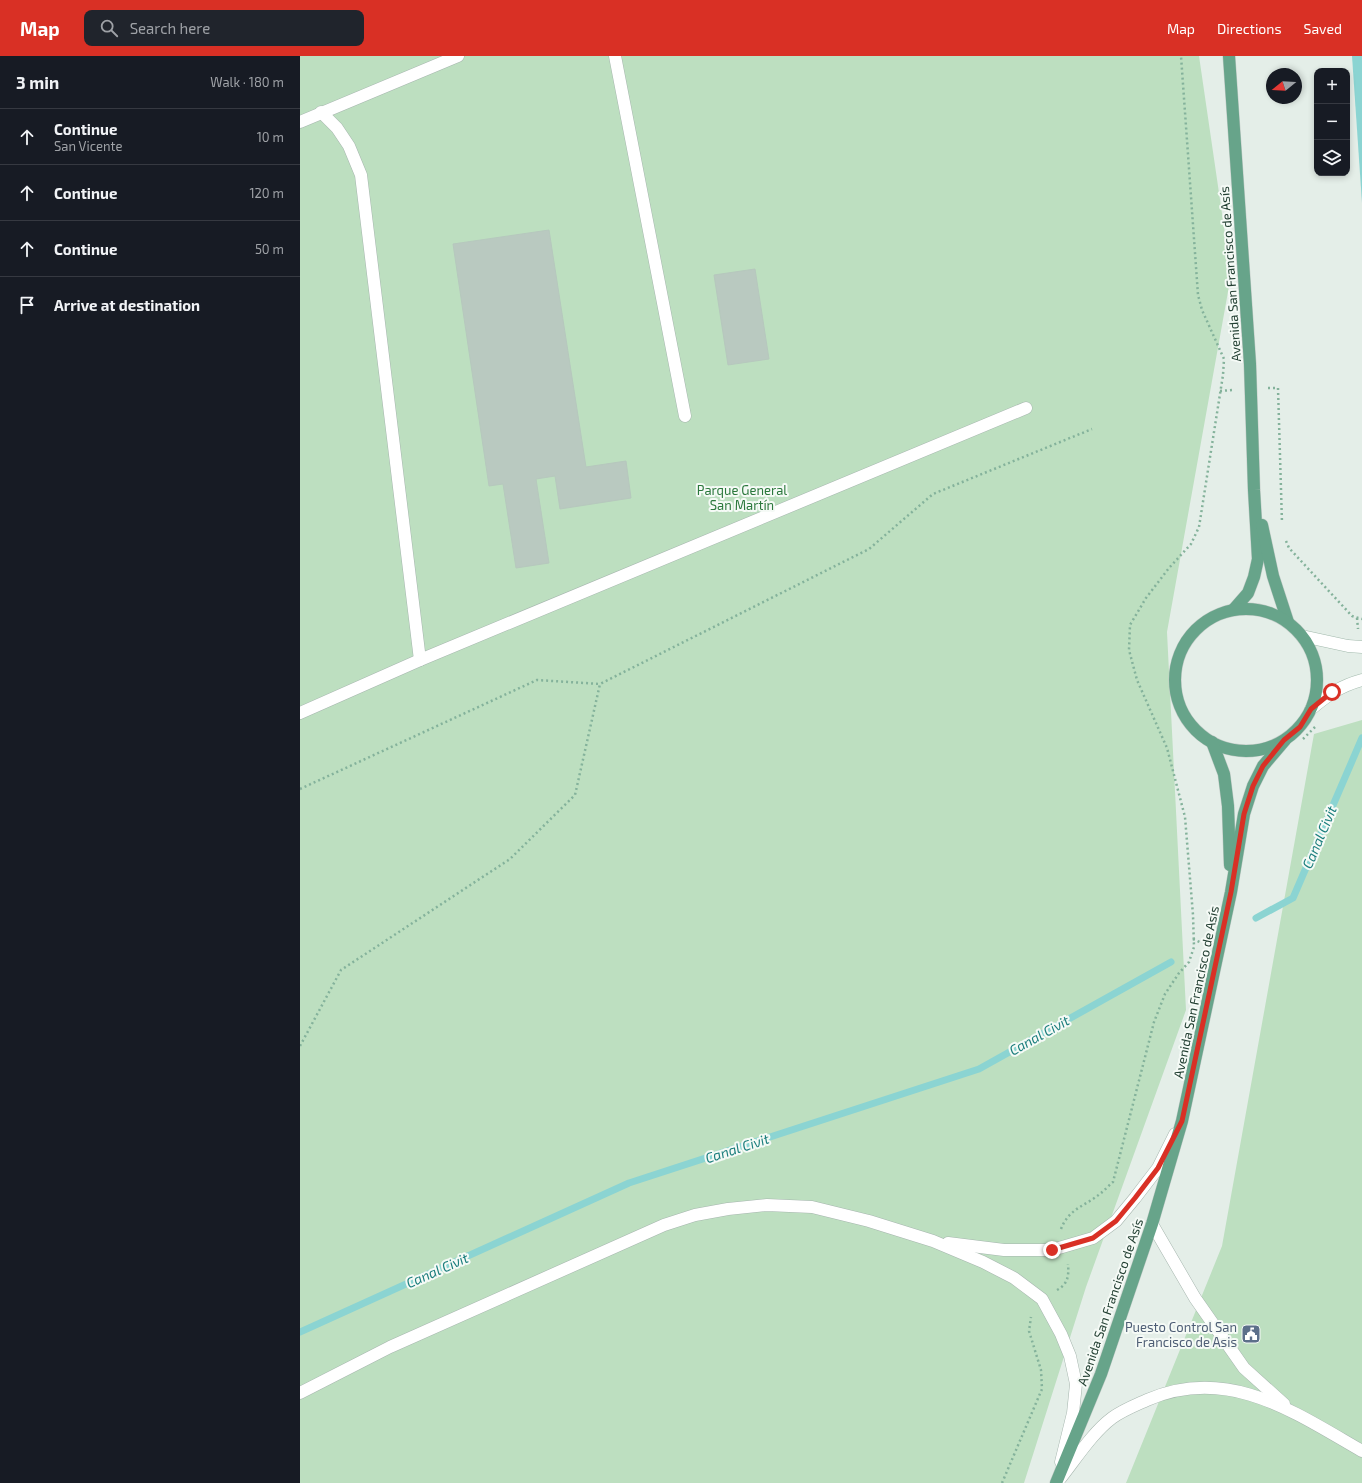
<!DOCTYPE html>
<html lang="en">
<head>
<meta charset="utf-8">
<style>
	:root { --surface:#171b24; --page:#20242c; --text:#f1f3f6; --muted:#9ea1a6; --line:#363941; --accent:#d93025 }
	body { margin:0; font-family:"Exo 2",sans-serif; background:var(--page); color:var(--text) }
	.controls { position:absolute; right:12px; top:12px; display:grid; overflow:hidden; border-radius:8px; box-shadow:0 2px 6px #0003 }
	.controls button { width:36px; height:36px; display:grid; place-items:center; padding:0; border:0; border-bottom:1px solid var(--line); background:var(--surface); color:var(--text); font:20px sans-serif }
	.compass { position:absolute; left:966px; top:12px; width:36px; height:36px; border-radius:50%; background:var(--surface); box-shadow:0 2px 6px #0003; rotate:252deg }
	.stop { position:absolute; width:12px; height:12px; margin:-9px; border:3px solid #d93025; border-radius:50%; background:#fff }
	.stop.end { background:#d93025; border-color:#fff; box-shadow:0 1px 4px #0008 }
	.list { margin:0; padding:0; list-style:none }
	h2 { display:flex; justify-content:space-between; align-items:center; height:52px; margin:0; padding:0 16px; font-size:17px }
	h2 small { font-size:13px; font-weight:400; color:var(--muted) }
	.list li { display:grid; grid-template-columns:26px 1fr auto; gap:12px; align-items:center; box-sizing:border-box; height:56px; padding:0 16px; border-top:1px solid var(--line) }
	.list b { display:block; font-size:15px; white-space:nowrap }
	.list p { margin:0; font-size:13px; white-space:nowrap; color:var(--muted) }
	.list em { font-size:13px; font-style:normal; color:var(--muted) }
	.icon { flex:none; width:22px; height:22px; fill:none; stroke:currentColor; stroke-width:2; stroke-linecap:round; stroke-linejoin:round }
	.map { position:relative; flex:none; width:1062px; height:1427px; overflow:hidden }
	header { display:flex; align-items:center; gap:24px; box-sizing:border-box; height:56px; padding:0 20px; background:var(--accent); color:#fff }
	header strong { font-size:19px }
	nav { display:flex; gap:22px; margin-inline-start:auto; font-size:14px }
	.search { width:280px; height:36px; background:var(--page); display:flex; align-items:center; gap:10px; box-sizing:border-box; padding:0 14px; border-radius:8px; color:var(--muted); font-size:15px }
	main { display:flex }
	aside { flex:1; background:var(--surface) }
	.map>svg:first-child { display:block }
</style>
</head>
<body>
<header>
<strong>Map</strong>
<div class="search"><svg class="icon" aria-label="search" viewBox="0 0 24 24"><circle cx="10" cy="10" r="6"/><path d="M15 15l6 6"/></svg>Search here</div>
<nav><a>Map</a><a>Directions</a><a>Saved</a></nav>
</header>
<main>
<aside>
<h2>3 min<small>Walk · 180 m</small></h2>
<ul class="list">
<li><svg class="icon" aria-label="ahead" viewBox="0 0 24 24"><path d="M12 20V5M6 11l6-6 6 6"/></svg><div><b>Continue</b><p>San Vicente</p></div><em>10 m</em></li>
<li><svg class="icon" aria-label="ahead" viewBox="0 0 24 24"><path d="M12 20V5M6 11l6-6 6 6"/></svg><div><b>Continue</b></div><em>120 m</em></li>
<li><svg class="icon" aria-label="ahead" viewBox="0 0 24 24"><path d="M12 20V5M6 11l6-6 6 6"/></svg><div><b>Continue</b></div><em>50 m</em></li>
<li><svg class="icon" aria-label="arrive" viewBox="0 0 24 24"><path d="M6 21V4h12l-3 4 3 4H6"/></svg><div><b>Arrive at destination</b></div></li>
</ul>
</aside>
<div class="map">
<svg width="1062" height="1427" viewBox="0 0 1062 1427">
	<rect width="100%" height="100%" fill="#e4eee8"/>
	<g fill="#bddfc0">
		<path d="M0,0H899L931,219L867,576L886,954L786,1231L724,1427H0Z"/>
		<path d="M1062,664V1427H826L922,1190L1014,678Z"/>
	</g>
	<path fill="#8bd4d2" d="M1052,0H1062V147Z"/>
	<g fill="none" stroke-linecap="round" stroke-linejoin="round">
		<g stroke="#8bd4d2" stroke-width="7">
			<path d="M956,862L993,842L1062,682"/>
			<path d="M0,1276L329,1127L679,1013L871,906"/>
		</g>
	</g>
	<g fill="#b9c9c0" stroke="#b6c8bd">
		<path d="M249,174L286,411L326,405L331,442L260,453L255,420L236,423L249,507L216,512L203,428L189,430L153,188Z"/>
		<path d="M455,213L469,303L428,309L414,219Z"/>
	</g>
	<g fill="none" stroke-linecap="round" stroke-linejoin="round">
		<defs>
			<g id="service">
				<path d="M315,0L385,360"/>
				<path d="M21,56L37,72L49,90L61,119L120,604"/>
				<path d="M0,66L158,0"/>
				<path d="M0,657L120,604L726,352"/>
			</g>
			<g id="minor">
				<path d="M852,1168L895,1242L944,1312L984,1348"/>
				<path d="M648,1187L704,1194H752L793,1182L816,1165L835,1142L858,1112L875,1078"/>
				<path d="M0,1337L90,1291L364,1169L395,1159L428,1153L467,1149L512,1151L569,1165L633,1185L683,1206L714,1222L742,1243L761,1278L770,1300L776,1328L773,1357L761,1406"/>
				<path d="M759,1424C775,1404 792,1377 812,1362C823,1354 836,1349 847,1344C928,1309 994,1356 1062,1395"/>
			</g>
			<g id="secondary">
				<path d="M1002,580L1048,590L1062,591"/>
				<path d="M1011,653C1028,639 1040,630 1062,624"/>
			</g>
			<g id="primary">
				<path d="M929,0L950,308L954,434L958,503L954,521L948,537L934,553"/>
				<path d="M962,469L973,520L988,566"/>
				<circle cx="946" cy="624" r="71"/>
				<path d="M912,686L924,718L928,750L930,809"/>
				<path d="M756,1427L801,1318L852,1168L882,1065L931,836L944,758L953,730L963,710L985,684"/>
			</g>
		</defs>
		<use href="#service" stroke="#a6b6ae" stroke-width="13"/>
		<use href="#minor" stroke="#a6b6ae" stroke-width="13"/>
		<use href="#secondary" stroke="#a2baad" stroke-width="13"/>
		<use href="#primary" stroke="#c1cac6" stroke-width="13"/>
		<g stroke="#84b29b" stroke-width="2.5" stroke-dasharray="2 3" stroke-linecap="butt">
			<path d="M968,332H978L982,467"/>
			<path d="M920,335L933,334"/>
			<path d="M986,485L989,492L1052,560L1062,563"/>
			<path d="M1057,562L1058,573"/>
			<path d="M1003,683L1015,671"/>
			<path d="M0,733L237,624L300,628"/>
			<path d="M893,883L902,887"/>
			<path d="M0,990L41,914L210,803L275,739L300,628L569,493L633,438L792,373"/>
			<path d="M761,1173C769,1152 786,1150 801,1137C805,1134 809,1129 813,1126L854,966L865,938L879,917L889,906L894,891L893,859L885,761L867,692L837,624L829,594L830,569L846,542L869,512L891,488L899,471L923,319L924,303L902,254L898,239L881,0"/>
			<path d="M757,1234C768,1228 769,1220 768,1208"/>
			<path d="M702,1427L742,1333L741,1314L729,1275L731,1261"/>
		</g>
		<use href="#service" stroke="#fff" stroke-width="12"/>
		<use href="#minor" stroke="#fff" stroke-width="12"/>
		<use href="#secondary" stroke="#fff" stroke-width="12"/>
		<use href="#primary" stroke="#67a48a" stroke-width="12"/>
	</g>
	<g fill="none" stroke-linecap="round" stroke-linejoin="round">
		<path stroke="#d93025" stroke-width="5" d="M752,1194L793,1182L816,1165L835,1142L858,1112L882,1065L931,836L944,758L953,730L963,710L984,684L1000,671L1011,653L1032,636"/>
	</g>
	<defs>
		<symbol id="civic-square" viewBox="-11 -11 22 22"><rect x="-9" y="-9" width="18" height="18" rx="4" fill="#5c6f8a" stroke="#f5faf6"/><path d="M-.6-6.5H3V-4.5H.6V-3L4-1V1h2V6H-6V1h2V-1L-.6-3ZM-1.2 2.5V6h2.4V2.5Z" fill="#fff"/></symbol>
	</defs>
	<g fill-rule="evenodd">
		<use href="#civic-square" x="940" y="1267" width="22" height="22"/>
	</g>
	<g text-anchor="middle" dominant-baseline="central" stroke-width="4" stroke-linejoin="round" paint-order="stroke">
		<g font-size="13" fill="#234033" stroke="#f5faf6">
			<text transform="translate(930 218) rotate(-94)">Avenida San Francisco de Asís</text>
			<text transform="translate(896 936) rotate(-78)">Avenida San Francisco de Asís</text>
			<text transform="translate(810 1246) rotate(-71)">Avenida San Francisco de Asís</text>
		</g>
		<g font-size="13" fill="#2b783c" stroke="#f5faf6">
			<text x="442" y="434">Parque General<tspan x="442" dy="15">San Martín</tspan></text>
		</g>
		<g font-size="13" fill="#4e5e75" stroke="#f5faf6" text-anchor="end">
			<text x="937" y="1271">Puesto Control San<tspan x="937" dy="15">Francisco de Asis</tspan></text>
		</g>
		<g font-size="14" font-style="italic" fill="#1b7e7d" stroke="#f5faf6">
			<text transform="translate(1019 781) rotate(-67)">Canal Civit</text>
			<text transform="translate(739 979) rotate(-29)">Canal Civit</text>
			<text transform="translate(437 1092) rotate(-18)">Canal Civit</text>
			<text transform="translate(137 1214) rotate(-24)">Canal Civit</text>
		</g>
	</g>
</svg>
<div class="controls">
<button>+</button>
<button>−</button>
<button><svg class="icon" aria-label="layers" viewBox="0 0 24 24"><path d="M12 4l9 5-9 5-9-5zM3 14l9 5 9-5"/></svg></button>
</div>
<svg class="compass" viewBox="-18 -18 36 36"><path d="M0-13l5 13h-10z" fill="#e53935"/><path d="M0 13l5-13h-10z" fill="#9ea1a6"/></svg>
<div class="stop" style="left:1032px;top:636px"></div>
<div class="stop end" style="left:752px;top:1194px"></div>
</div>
</main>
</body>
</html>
